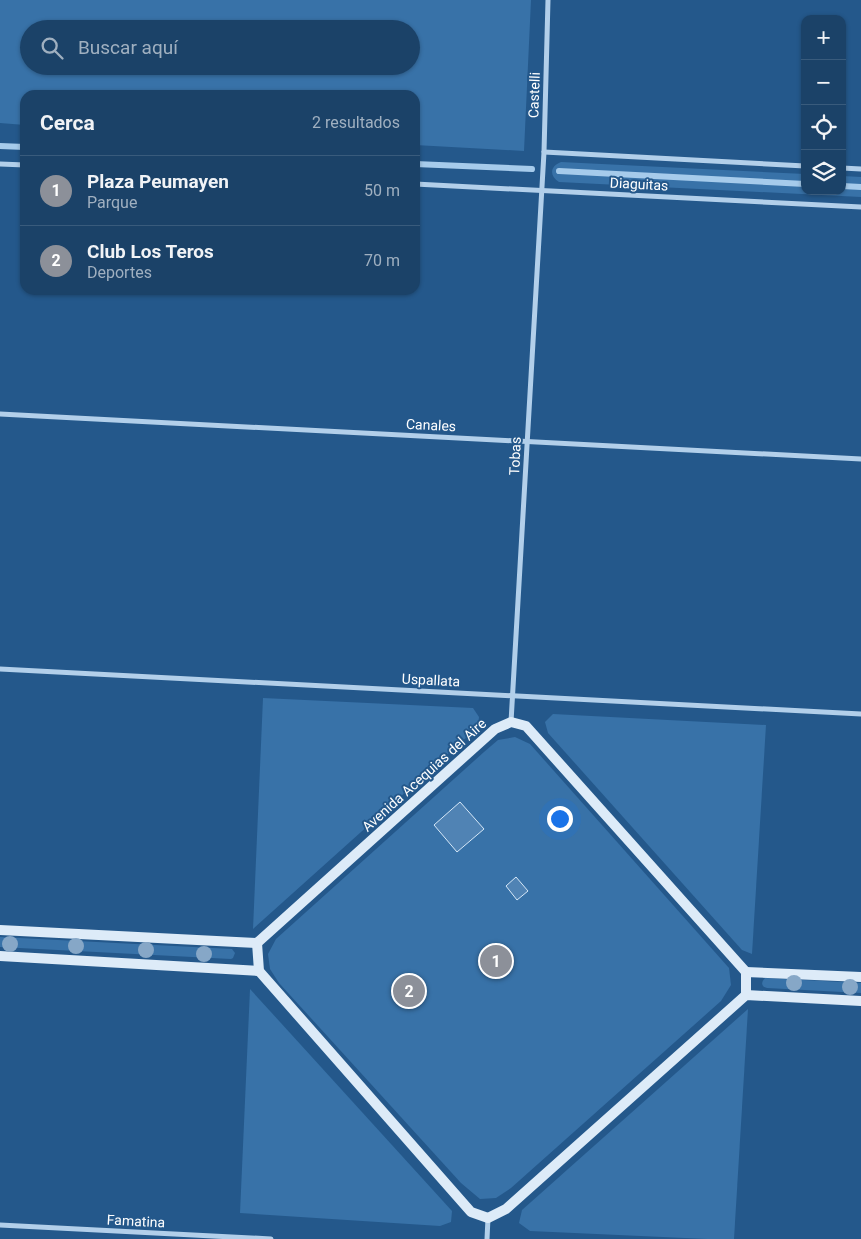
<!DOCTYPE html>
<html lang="es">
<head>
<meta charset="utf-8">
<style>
	:root { --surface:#1b4268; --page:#284d71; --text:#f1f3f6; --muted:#a0b0c0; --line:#395b7c; --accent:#8c9099 }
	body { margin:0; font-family:Roboto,sans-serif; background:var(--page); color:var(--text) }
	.controls { position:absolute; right:15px; top:15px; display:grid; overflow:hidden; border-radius:10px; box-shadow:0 1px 4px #0004 }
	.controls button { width:45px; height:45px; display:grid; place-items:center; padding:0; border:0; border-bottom:1px solid var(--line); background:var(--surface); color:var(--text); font:25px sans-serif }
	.you { position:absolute; left:559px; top:818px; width:18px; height:18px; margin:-12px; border:4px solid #fff; border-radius:50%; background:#1a73e8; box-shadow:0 0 0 8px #1a73e833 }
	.badge { display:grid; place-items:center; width:32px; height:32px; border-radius:50%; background:var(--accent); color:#fff; font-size:16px; font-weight:700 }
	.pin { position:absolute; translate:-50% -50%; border:2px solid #fff; box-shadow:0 1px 5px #0006 }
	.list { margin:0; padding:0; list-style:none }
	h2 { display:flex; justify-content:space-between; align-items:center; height:65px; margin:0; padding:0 20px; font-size:21px }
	h2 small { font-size:16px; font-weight:400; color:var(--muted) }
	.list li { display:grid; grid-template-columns:32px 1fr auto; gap:15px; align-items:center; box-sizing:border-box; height:70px; padding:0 20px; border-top:1px solid var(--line) }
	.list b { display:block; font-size:19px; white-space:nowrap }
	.list p { margin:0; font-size:16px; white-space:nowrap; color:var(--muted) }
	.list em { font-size:16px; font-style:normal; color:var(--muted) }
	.icon { flex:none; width:28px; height:28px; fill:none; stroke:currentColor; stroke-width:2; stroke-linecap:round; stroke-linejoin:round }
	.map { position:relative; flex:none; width:861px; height:1239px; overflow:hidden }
	.search { position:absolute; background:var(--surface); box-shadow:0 1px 4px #0004; left:20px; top:20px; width:400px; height:55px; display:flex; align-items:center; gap:12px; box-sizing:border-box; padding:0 18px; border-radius:28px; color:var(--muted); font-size:19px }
	.panel { position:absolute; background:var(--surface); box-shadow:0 1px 4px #0004; left:20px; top:90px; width:400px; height:205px; border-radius:15px }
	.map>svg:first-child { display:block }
</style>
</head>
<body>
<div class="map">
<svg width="861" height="1239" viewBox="0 0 861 1239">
	<rect width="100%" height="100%" fill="#24588b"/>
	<g fill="#3872a8" fill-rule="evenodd">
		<path d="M0,0H531L524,151L415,145V95H25V125L0,123ZM29,29H411V66H29Z"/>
		<path d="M561,162L805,174V191H842V176L861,177V197L559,182C549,176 550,166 561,162Z"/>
		<path d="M263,698L473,708L479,717L478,727L253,929Z"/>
		<path d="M553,714L766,725L752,954L742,950L548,733L545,722Z"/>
		<path d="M515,737L530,744L729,968L731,985L721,1001L511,1188L496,1198L480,1199L461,1183L279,983L270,969L268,954L276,939L484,752L498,740Z"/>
		<path d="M0,937L232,949L235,953L233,958L231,959L0,947Z"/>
		<path d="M765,978L861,983V993L767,988C761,987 761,982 765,978Z"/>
		<path d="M250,989L452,1211L451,1222L440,1226L240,1213Z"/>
		<path d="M748,1009L734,1239H707L530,1231L519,1223L522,1210Z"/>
	</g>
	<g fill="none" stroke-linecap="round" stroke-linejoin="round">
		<g stroke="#a6cbeb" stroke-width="6">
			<path d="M0,146L25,147"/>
			<path d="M415,164L532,169"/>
			<path d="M559,171L805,184"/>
			<path d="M842,186L861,187"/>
		</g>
	</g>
	<g fill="#5083b4" stroke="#d6e8f8">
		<path d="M460,802L484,829L457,852L434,825Z"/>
		<path d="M516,877L528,891L517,900L506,886Z"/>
	</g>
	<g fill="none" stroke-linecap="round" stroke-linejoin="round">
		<g stroke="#b2cfea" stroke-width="5">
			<path d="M544,152L805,166"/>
			<path d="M0,164L25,165"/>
			<path d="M842,168L861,169"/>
			<path d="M415,184L861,207"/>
			<path d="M0,414L861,459"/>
			<path d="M0,669L861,714"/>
			<path d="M511,722L544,152L548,0"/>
			<path d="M0,1225L271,1239"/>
			<path d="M487,1239L488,1218"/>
		</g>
		<g stroke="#ddebf8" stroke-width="10">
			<path d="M0,930L257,943L495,729L511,722L526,726L746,972V995"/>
			<path d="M257,943L259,971L471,1212L488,1218L506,1209L746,995L861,1001"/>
			<path d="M0,956L259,971"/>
			<path d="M746,972L861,977"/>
		</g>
	</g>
	<g fill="#86a7c7">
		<circle cx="10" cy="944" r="8"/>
		<circle cx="76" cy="946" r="8"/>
		<circle cx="146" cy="950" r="8"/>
		<circle cx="204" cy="954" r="8"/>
		<circle cx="794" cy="983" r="8"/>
		<circle cx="850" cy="987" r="8"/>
	</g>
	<g text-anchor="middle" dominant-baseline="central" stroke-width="4" stroke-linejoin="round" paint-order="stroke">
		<g font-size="14" fill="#fff" stroke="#24588b">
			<text transform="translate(534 95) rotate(-88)">Castelli</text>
			<text transform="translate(639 184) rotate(3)">Diaguitas</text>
			<text transform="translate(431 425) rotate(3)">Canales</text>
			<text transform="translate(515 456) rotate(-87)">Tobas</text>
			<text transform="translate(431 680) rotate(3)">Uspallata</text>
			<text transform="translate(424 775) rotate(-42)">Avenida Acequias del Aire</text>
			<text transform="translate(136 1221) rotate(3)">Famatina</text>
		</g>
	</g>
</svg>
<div class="controls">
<button>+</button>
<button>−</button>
<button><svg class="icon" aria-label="locate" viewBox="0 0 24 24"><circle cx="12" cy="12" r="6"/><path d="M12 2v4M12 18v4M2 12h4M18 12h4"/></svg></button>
<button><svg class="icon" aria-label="layers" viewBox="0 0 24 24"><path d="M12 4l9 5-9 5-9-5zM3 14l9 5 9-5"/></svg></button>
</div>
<div class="you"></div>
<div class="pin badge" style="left:496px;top:961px">1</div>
<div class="pin badge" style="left:409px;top:991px">2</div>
<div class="search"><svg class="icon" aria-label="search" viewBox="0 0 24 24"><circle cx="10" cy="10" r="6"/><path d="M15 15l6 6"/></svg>Buscar aquí</div>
<section class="panel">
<h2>Cerca<small>2 resultados</small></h2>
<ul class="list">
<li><span class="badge">1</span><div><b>Plaza Peumayen</b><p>Parque</p></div><em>50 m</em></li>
<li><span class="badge">2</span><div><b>Club Los Teros</b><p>Deportes</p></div><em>70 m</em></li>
</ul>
</section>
</div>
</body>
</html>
